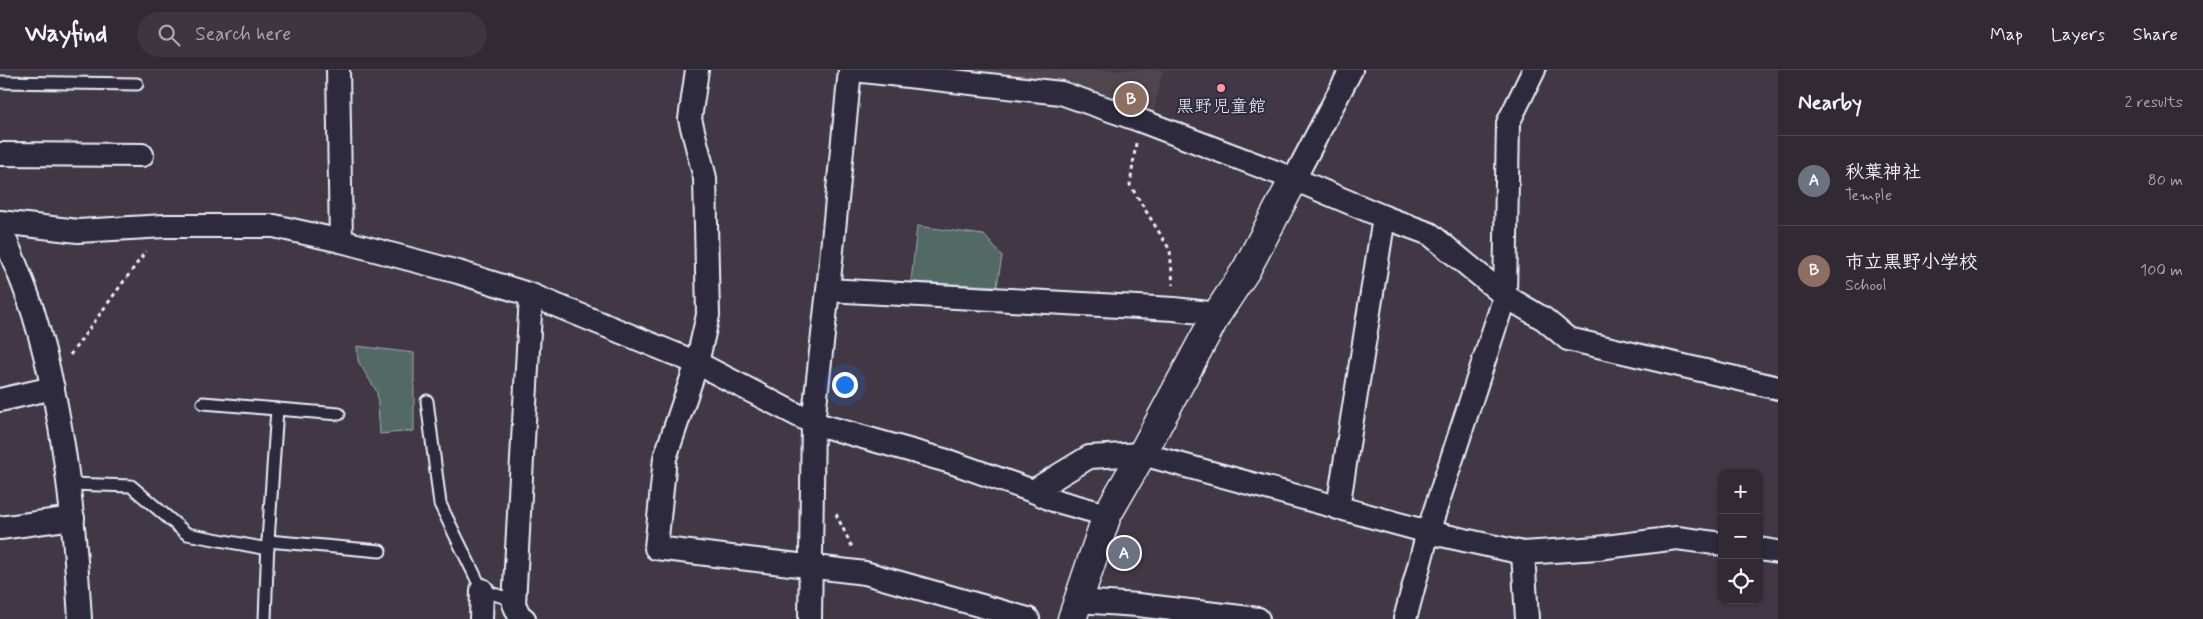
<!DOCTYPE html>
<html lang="en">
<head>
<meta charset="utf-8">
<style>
	:root { --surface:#312934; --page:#3d3540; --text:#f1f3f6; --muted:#a8a6ac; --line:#4c454f; --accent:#8c9099 }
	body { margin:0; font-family:Mynerve,"Klee One",sans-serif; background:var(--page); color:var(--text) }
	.controls { position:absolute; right:15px; bottom:15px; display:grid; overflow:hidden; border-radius:10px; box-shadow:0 1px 4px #0004 }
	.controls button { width:45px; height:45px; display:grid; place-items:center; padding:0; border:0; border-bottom:1px solid var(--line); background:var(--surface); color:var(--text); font:25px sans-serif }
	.you { position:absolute; left:844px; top:314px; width:18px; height:18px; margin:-12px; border:4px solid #fff; border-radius:50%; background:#1a73e8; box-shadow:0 0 0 8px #1a73e833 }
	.badge { display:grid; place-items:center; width:32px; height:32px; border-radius:50%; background:var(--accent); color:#fff; font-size:16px; font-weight:700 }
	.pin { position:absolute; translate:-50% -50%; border:2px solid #fff; box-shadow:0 1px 5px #0006 }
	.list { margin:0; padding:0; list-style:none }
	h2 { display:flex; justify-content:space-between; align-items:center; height:65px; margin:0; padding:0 20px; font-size:21px }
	h2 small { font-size:16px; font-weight:400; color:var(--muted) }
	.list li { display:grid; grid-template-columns:32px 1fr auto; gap:15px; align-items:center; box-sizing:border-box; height:90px; padding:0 20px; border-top:1px solid var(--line) }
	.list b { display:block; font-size:19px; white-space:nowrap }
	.list p { margin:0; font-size:16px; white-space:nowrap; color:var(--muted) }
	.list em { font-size:16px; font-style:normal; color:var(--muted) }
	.icon { flex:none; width:28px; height:28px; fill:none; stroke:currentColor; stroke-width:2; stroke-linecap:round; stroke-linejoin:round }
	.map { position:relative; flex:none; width:1778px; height:549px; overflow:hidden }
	header { display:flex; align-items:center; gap:30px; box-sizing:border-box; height:70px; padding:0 25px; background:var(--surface); border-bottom:1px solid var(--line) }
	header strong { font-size:24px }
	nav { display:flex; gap:28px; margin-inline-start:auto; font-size:18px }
	.search { width:350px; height:45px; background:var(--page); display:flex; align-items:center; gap:12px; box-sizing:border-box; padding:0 18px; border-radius:28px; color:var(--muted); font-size:19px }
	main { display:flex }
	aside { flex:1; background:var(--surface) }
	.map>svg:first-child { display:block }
</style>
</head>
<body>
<header>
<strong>Wayfind</strong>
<div class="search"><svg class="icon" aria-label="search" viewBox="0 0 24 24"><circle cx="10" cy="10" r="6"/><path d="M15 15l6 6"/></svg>Search here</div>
<nav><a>Map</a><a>Layers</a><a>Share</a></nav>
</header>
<main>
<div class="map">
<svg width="1778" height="549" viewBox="0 0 1778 549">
	<rect width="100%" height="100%" fill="#413745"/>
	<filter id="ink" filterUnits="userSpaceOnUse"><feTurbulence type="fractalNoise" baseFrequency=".02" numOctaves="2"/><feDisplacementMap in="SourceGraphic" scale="10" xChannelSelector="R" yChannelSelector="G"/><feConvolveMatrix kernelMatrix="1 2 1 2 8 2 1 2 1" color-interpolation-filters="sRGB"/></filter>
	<g filter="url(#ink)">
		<path fill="#50444e" d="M971,0H1163L1153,46L1060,12Z"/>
		<g fill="#526964" stroke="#9dadae">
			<path d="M917,156L984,165L1002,186L997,216L911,212Z"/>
			<path d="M357,276L414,283V361L380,364L377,322L358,291Z"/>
		</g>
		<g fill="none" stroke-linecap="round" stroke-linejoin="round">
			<defs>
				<g id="lane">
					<path d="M0,12L137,14"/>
					<path d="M427,331L440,434L482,520L515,531"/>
					<path d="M203,333L339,344"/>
					<path d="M70,414L131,416L187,464L268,479"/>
					<path d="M268,471L380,481"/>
					<path d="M265,549L268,471L277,339"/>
				</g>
				<g id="street">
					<path d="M338,0L341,171"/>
					<path d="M697,0L690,49L705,108L708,245L697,293L665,388L656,478L865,503L1028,549"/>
					<path d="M854,0L1061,23L1139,50L1294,109L1384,147L1430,164L1505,226L1544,249L1568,269L1778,318"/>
					<path d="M0,84L142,85"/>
					<path d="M1294,109L1351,0"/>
					<path d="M0,152L78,161L165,156H274L341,171L458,202L531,225L697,293L813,353L951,392L1033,421L1053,430L1107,445"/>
					<path d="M0,156C11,185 25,215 34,245C64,344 74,446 80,549"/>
					<path d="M828,220L1174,239L1217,244"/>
					<path d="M0,330L53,318"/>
					<path d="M1033,421L1089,387L1142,384L1428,462L1523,483L1598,478L1677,468L1722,474"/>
					<path d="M1338,438L1384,147"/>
					<path d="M0,458L73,448"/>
					<path d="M1759,479L1778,482"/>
					<path d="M1523,483L1527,549"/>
					<path d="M1078,531L1138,535L1258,549"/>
					<path d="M481,549L482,520"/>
					<path d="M524,549L519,545L514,534L531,225"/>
					<path d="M810,549L813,353L828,220L850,0"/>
					<path d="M1405,549L1428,462L1505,226L1508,53L1534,0"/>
				</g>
				<path id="secondary" d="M1072,549L1107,445L1142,384L1217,244L1246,200L1294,109"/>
			</defs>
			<use href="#lane" stroke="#e8f1f8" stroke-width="15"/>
			<use href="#street" stroke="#e8f1f8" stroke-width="26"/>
			<use href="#secondary" stroke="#e8f1f8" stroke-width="31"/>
			<g stroke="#e8f1f8" stroke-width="3" stroke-dasharray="4 4" stroke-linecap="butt">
				<path d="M1136,73L1130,115L1170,180L1173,215"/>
				<path d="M70,285L146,181"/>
				<path d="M836,444L852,477"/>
			</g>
			<use href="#lane" stroke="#2f2a3d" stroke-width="11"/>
			<use href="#street" stroke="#2f2a3d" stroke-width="22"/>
			<use href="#secondary" stroke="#2f2a3d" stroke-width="28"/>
		</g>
	</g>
	<circle fill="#ff9aa2" stroke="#2f2a3d" stroke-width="2" cx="1221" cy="18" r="5"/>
	<g text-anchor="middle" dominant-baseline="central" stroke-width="4" stroke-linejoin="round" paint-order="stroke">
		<g font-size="18" fill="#e8f1f8" stroke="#2f2a3d">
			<text x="1221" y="37">黒野児童館</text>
		</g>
	</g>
</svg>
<div class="controls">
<button>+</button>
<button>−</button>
<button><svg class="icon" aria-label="locate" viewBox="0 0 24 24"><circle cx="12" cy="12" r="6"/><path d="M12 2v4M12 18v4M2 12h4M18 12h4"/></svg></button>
</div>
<div class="you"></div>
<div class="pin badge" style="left:1124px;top:483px;background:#6b7280">A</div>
<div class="pin badge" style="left:1131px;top:29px;background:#8d6e63">B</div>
</div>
<aside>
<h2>Nearby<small>2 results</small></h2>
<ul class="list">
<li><span class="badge" style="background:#6b7280">A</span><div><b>秋葉神社</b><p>Temple</p></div><em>80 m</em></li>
<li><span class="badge" style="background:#8d6e63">B</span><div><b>市立黒野小学校</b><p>School</p></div><em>100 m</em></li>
</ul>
</aside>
</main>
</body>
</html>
